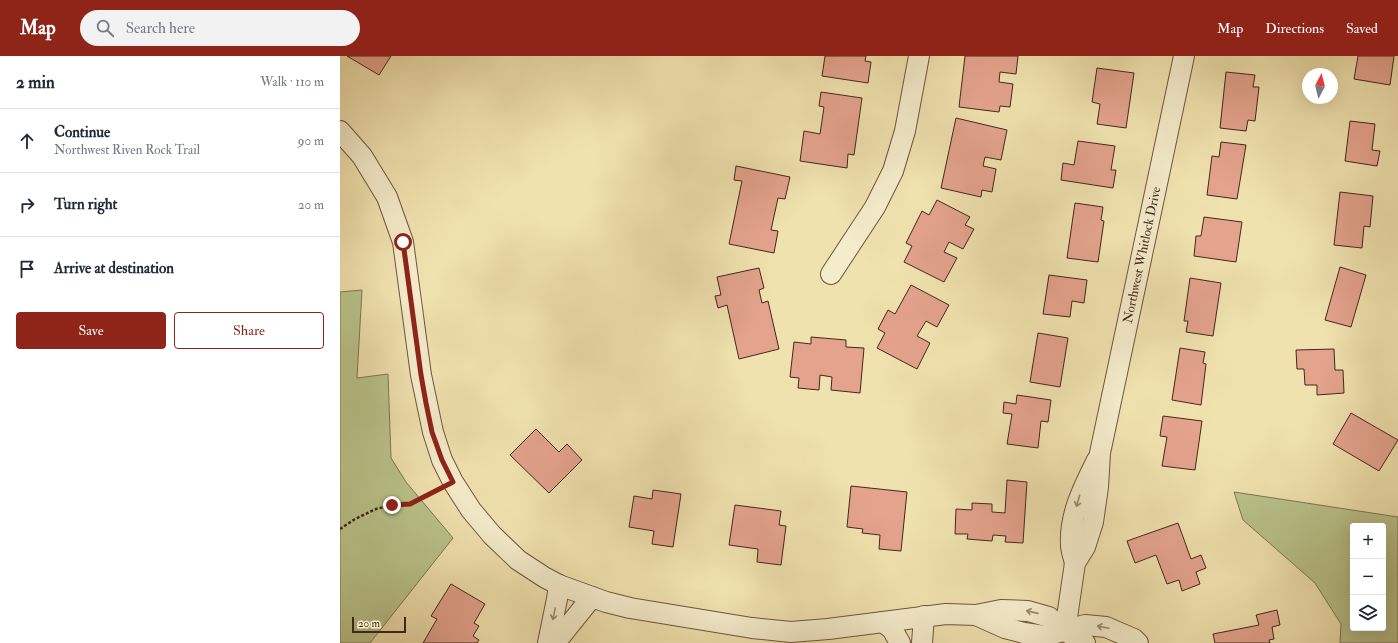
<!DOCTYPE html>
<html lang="en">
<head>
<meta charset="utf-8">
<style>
	:root { --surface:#fff; --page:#f2f2f3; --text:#1f2937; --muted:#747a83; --line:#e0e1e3; --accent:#8f2418 }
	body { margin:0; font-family:"IM FELL Double Pica",serif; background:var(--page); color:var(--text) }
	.controls { position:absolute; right:12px; bottom:12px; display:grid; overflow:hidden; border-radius:4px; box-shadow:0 4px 16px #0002 }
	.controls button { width:36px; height:36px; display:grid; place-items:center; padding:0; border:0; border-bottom:1px solid var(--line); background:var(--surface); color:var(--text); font:20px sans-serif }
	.compass { position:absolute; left:962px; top:12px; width:36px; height:36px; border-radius:50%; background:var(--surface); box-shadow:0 4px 16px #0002; rotate:7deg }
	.scale { position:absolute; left:12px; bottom:10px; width:54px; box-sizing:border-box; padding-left:4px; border:2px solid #42281a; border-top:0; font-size:11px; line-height:14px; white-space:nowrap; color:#42281a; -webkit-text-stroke:3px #f5eccb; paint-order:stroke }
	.stop { position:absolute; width:12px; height:12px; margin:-9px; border:3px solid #8f2418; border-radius:50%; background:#fff }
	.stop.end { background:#8f2418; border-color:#fff; box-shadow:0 1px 4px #0008 }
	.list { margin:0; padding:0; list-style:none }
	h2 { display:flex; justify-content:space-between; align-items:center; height:52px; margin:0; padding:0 16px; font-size:17px }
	h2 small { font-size:13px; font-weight:400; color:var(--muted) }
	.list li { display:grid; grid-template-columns:26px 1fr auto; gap:12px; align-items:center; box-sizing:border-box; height:64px; padding:0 16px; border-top:1px solid var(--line) }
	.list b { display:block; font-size:15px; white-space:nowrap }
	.list p { margin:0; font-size:13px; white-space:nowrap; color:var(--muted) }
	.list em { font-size:13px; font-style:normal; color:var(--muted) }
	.actions { display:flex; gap:8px; padding:12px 16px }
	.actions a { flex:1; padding:9px 0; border:1px solid var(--accent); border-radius:4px; text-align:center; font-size:14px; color:var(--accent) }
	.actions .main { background:var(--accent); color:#fff }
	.icon { flex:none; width:22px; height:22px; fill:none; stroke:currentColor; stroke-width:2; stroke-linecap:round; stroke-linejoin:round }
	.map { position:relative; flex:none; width:1058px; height:587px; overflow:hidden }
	header { display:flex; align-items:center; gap:24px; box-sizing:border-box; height:56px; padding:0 20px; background:var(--accent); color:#fff }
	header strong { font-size:19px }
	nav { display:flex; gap:22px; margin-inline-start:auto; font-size:14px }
	.search { width:280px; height:36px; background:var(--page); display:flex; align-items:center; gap:10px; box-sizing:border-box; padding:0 14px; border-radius:22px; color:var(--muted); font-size:15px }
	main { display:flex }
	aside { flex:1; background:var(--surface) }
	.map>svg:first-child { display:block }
</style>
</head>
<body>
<header>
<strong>Map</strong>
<div class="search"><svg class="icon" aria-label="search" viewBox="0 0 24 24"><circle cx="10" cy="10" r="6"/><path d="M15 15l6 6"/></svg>Search here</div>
<nav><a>Map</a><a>Directions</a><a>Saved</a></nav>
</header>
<main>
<aside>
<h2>2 min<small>Walk · 110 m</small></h2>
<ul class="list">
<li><svg class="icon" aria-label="ahead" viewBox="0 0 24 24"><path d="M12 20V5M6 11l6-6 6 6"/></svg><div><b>Continue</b><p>Northwest Riven Rock Trail</p></div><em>90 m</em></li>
<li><svg class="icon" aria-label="right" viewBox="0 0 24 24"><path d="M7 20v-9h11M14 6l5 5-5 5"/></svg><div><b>Turn right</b></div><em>20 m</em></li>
<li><svg class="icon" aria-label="arrive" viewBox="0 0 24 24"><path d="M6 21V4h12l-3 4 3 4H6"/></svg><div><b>Arrive at destination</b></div></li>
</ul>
<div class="actions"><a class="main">Save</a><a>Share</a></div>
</aside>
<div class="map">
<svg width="1058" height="587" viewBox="0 0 1058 587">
	<rect width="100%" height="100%" fill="#f0e2af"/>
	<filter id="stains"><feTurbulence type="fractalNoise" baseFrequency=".005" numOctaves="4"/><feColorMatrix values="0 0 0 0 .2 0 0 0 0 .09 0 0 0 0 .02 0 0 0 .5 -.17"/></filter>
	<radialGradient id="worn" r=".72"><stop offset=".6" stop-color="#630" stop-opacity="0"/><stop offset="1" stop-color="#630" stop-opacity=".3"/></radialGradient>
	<g fill="#bac38b" stroke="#7e7652" fill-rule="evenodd">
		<path d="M22,234L17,322L48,318L51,402L66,426L113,482L30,587H0V236Z"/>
		<path d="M894,436L1058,461V587H1000L1001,568L975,527L903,464ZM1013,470H1043V572H1013Z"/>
	</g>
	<g fill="#e4a38d" stroke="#42281a">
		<path d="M7,0H51L39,19Z"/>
		<path d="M485,0H526L525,5L531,6L528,27L482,20Z"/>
		<path d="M625,0H678L676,18L660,16L659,26L673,28L670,51L660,50L659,56L619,51Z"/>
		<path d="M1018,0H1054L1050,29L1014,23Z"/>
		<path d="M757,12L794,17L786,72L757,68L760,48L752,46Z"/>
		<path d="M886,16L915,19L913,31H919L915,65L908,64L906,75L880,72Z"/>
		<path d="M481,36L522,42L514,99L508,98L507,112L460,105L464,75L480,78L484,51L479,50Z"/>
		<path d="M616,62L667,74L661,104L645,101L643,110L656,113L652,136L642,134L641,141L601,132Z"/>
		<path d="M1010,65L1035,68L1032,94L1040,95L1037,110L1005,105Z"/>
		<path d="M738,85L775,90L771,114H776L773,132L721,124L723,107L734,109Z"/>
		<path d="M881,86L906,89L897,143L867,139L872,100L879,101Z"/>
		<path d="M396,110L450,121L445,143L438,142L431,174L438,175L434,197L389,188L402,125L394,124Z"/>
		<path d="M1000,136L1033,140L1030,171L1024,170L1022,192L994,189Z"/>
		<path d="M597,144L630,161L625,169L634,173L623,193L609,186L604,196L617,202L604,226L564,206L572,190L566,187L582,155L589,159Z"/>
		<path d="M735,147L763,151L761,164L764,165L758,206L727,202Z"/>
		<path d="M864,161L902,166L896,206L854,200L856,180H861Z"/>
		<path d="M1000,211L1026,219L1011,271L985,264Z"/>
		<path d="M419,212L424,232L419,234L422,247L428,245L439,293L399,303L387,249L378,252L375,240L381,239L377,221Z"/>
		<path d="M709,219L747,224L744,247L732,245L730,261L703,258Z"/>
		<path d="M850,222L881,227L873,280L846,276L848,265H844Z"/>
		<path d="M571,229L609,249L597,271L586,265L577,280L590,287L577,313L537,292L545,277L538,273L548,254L555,258Z"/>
		<path d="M698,277L728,282L720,331L690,326Z"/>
		<path d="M471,281L506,284V291L524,292L520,337L491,334L492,321L480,319L479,334L458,332L459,322L450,321L454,286L471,288Z"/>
		<path d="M840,292L865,296L863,307L866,308L861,349L832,344Z"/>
		<path d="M994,293L995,314H1003L1004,337L977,339V329H965L964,313H957L956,294Z"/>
		<path d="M677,339L711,344L708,366L701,365L698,392L667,388L672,358L663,357L664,346L676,348Z"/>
		<path d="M1011,357L1058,384L1039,415L993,388Z"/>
		<path d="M823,360L862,365L855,414L822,410L827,381L820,380Z"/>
		<path d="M196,373L219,396L227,388L242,404L209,437L170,399Z"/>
		<path d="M667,424L687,426L683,487L665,486L666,480L653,479L652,485L627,483L628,478H615L616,453L632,454V447L652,448V456L665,457Z"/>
		<path d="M511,430L567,436L561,495L539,493L540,479L522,477L523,473L507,471Z"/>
		<path d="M313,434L341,438L333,491L312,488L314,475L289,471L294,440L312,443Z"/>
		<path d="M395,449L441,455L439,469L446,470L441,509L417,506L418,493L389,489Z"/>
		<path d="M838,467L851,503L861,499L866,512L856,516L860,528L842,535L839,524L827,528L816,499L795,507L787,485Z"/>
		<path d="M111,528L145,548L134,567L139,570L133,580L139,584L137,587H83L97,563L91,560Z"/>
		<path d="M937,554L940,569L932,571L934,583L929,584L930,587H875L873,578L919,569L916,559Z"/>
	</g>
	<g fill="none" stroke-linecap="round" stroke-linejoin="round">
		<defs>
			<g id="minor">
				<path d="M0,75L22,100L47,141L63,186L81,319L93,376L102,404L113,426L131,454L152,479L178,504L204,521L219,529L266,546L290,552L412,572L451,576L488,573L606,558L636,559L661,554L688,555L709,561L725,575L745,587"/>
				<path d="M491,218L535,151L553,115L565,75L579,0"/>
				<path d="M735,507C734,502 731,495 731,489C729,459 744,430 757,404"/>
				<path d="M636,559L665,572L684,577L705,580L745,569L766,571L794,583L798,587"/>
				<path d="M543,566L552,573L560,587"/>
				<path d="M725,575L735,507L745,491L753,466L758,431L760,397L844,0"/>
				<path d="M208,587L217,543L219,529"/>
				<path d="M215,587L252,541"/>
				<path d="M582,587L584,560"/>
			</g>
		</defs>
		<use href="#minor" stroke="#6e563f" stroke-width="22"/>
		<path stroke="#42281a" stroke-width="2.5" stroke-dasharray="3 2" stroke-linecap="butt" d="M0,473L15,463L36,453L52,449L70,448L96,434"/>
		<use href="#minor" stroke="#f5eccb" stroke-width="20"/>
	</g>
	<defs><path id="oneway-shaft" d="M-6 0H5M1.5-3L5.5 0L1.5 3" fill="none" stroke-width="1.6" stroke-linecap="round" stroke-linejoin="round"/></defs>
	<g stroke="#9c8a72">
		<use href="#oneway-shaft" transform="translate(738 445) rotate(106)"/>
		<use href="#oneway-shaft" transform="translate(692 556) rotate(-167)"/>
		<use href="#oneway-shaft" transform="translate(214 558) rotate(102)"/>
		<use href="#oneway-shaft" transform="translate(763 571) rotate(-168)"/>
	</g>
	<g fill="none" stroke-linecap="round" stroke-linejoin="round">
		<path stroke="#8f2418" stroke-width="5" d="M52,449L70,448L113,426L102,404L92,376L86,347L81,319L63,186"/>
	</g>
	<g text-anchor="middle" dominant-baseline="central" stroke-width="3" stroke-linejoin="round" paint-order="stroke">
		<g font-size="13" fill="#42281a" stroke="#f5eccb">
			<text transform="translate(802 199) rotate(-78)">Northwest Whitlock Drive</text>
		</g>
	</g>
	<rect width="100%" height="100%" filter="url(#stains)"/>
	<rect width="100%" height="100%" fill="url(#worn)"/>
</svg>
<div class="controls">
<button>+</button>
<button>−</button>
<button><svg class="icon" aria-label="layers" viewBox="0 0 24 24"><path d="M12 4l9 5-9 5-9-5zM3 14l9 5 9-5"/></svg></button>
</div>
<svg class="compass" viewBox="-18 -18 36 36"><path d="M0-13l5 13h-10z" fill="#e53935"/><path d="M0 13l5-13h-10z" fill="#747a83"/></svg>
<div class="scale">20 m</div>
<div class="stop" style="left:63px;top:186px"></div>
<div class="stop end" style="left:52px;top:449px"></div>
</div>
</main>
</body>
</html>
